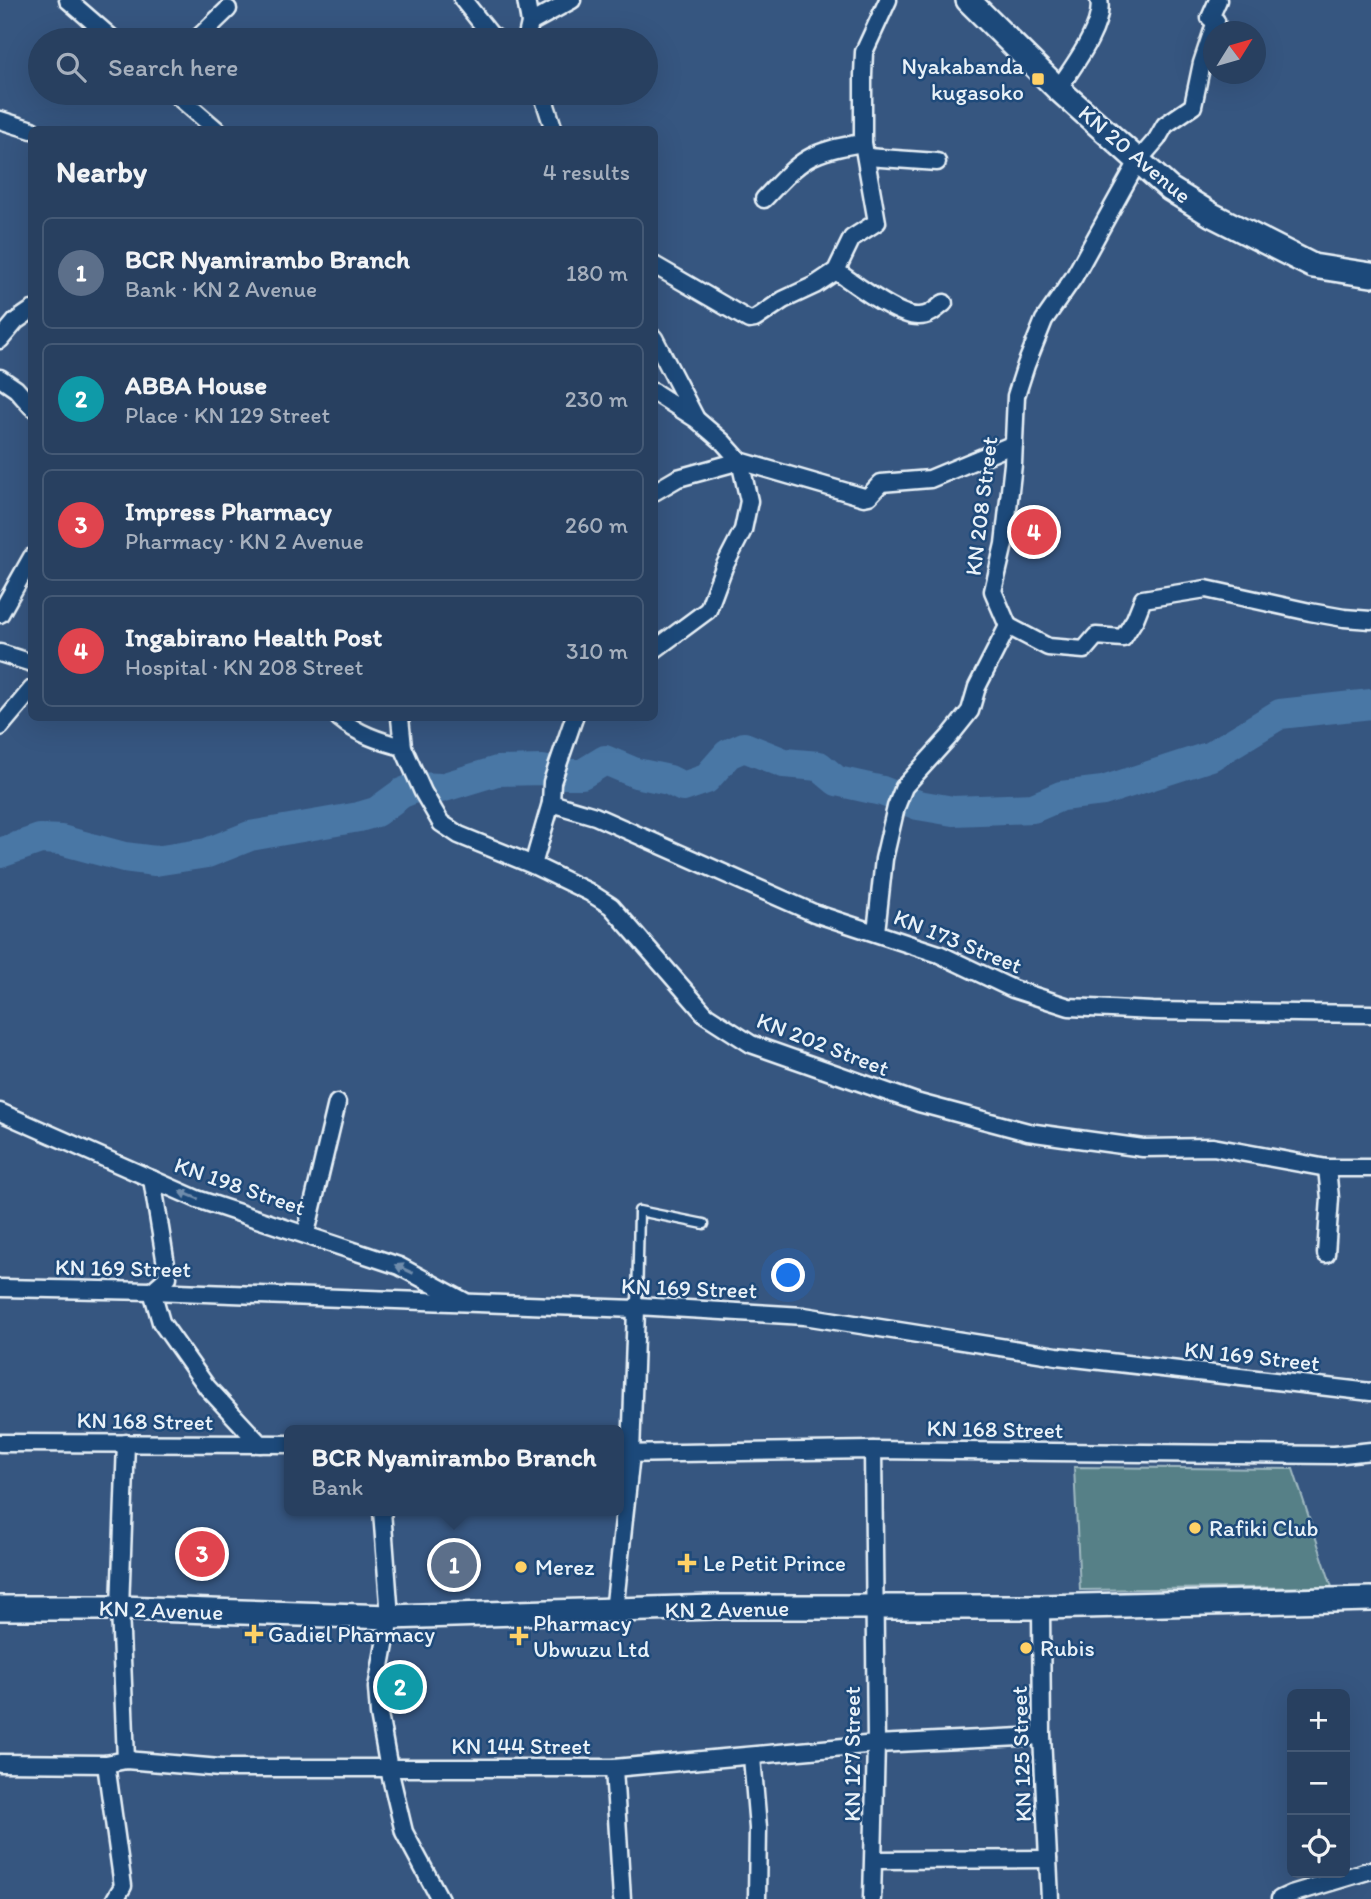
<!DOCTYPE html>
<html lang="en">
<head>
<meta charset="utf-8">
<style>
	:root { --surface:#284060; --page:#304766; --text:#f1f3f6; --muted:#a5afbd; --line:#445975; --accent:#e797bd }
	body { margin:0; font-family:Itim,sans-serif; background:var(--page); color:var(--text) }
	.controls { position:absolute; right:21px; bottom:21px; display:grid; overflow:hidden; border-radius:10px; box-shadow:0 7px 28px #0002 }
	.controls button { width:63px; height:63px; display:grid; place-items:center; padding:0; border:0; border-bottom:2px solid var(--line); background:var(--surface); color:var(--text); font:35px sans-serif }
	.compass { position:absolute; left:1203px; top:21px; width:63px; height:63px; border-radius:50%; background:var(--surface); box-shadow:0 7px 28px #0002; rotate:53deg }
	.you { position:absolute; left:789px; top:1276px; width:24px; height:24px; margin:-18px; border:5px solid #fff; border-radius:50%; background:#1a73e8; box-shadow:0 0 0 10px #1a73e833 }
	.badge { display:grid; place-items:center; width:46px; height:46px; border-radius:50%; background:var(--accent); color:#fff; font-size:23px; font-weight:700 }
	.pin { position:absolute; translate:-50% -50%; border:4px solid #fff; box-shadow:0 2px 7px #0006 }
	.popup { position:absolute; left:284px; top:1425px; width:340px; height:91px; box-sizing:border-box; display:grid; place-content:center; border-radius:10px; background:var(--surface); filter:drop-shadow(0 2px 5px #0005); font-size:23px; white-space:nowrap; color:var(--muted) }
	.popup b { font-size:26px; color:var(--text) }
	.popup::after { content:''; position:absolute; left:50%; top:100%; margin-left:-14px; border:14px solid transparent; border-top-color:var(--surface) }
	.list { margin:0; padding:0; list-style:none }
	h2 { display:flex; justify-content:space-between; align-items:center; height:91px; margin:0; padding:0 28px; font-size:30px }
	h2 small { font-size:23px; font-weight:400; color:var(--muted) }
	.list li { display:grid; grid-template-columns:46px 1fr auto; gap:21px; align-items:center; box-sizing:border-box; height:112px; margin:0 14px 14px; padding:0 14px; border:2px solid var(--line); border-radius:10px }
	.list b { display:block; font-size:26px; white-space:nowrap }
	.list p { margin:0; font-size:23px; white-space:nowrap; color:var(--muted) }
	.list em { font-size:23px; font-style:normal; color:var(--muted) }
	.icon { flex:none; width:38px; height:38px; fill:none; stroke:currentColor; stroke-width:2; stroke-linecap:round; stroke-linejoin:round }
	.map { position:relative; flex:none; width:1371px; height:1899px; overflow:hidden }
	.search { position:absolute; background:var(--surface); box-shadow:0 7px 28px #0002; left:28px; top:28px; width:630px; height:77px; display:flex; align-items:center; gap:18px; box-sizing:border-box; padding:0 24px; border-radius:38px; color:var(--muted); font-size:26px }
	.panel { position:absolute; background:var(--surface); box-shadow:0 7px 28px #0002; left:28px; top:126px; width:630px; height:595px; border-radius:10px }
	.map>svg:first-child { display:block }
</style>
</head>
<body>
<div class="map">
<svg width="1371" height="1899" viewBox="0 0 1371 1899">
	<rect width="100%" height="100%" fill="#365680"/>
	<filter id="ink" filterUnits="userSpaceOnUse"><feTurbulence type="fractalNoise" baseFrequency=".0143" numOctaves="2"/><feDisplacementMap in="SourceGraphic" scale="14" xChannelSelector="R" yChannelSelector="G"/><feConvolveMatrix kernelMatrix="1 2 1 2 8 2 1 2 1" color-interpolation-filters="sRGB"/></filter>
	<g filter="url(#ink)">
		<path fill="#568087" stroke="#9fb8c0" stroke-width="2" d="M1074,1467L1293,1469L1332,1587L1080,1590Z"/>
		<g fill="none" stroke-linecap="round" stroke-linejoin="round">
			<path stroke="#89a8c6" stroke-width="5" d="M189,866L197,855"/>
			<path stroke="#4977a5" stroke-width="30" d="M0,853L40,839L61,840L124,857L155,861L207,853L250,836L359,817L376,812L402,793L417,787L441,788L497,771L543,770L560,774H582L605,760L636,773L669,780L683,787L706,779L728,754L744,747L784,763L819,766L837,781L882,791L918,805L953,811L1033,808L1061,796L1103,791L1211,756L1280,714L1371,704"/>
			<defs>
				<path id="lane" d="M637,1306L639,1211L704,1224"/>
				<g id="street">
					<path d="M68,0L114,40"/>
					<path d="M463,0L490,34L498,40"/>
					<path d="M530,23L572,0"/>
					<path d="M196,40L228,9"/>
					<path d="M526,40L530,23L526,0"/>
					<path d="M1058,89C1072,68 1105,25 1099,0"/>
					<path d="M174,93L217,130"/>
					<path d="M542,93L554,130"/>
					<path d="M0,120L32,130"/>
					<path d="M867,157L937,162"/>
					<path d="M764,199C801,160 808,151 863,143"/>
					<path d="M654,265L749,320L755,319L783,300L815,285L836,271L852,238L877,222L863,143V75L864,52L888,0"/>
					<path d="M836,271C854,283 899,318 919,316C930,316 936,309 944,303"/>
					<path d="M654,338L695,417"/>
					<path d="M0,340L16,321L32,310"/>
					<path d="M0,378L16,389L32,407"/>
					<path d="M654,392L696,419L723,442L740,461L749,501L743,530L724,567L708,610L654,650"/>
					<path d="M654,492L678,478L740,461L864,497L869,496L881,483L930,479L1014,444"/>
					<path d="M0,614L32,557"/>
					<path d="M1008,626L1048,647L1084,650L1096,636L1123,638L1135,619L1143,599L1206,589L1310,612L1344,618L1371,620"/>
					<path d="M0,653L32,663"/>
					<path d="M339,718C358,734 379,741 403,747"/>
					<path d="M400,718L403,747L423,792L441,823L459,835L533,865L589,892L611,906L706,1015L751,1044L919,1103L1028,1132L1143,1148L1213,1147L1327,1168H1371"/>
					<path d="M0,727L32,689"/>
					<path d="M551,803L595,816L814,913L939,954L1013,989L1069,1007L1153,1011L1371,1014"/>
					<path d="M533,865L551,803L552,782L574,718"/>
					<path d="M876,932L884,859L896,807L904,787L950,736L970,711L977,687L1008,626L993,591L1004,544L1013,464L1016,396L1026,365L1044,320L1074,277L1138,161L1157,139L1165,125L1193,106L1202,63L1216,21L1210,18L1218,0"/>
					<path d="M0,1112L197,1199L399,1266L464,1301"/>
					<path d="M152,1179L168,1277L152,1291L161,1322L207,1387L260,1444"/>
					<path d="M306,1233L337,1103"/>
					<path d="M1326,1254L1330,1198L1327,1168"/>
					<path d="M0,1288L152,1291L636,1309L637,1306L804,1316L1057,1356L1371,1392"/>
					<path d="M0,1443L290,1444"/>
					<path d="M618,1454L873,1450L1334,1455L1371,1451"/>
					<path d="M382,1511L390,1617L377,1688L379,1714L389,1769L404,1832L440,1899"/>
					<path d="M1041,1607L1042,1736L1050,1899"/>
					<path d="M614,1612L631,1454L636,1309"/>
					<path d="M752,1757L758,1828L757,1899"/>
					<path d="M126,1760L120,1608L126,1443"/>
					<path d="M0,1763L106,1764L126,1760L220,1768H614L876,1744L1042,1736"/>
					<path d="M106,1764L123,1886L115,1899"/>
					<path d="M614,1768L622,1899"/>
					<path d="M874,1860L1048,1859"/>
					<path d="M872,1899L876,1744L873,1450"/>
					<path d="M1280,1899L1291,1894L1371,1870"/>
				</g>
				<g id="secondary">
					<path d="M968,0L1058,89L1170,189L1212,215L1313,266L1371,275"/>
					<path d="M0,1608H120L390,1617L715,1607H1041L1371,1599"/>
				</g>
			</defs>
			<use href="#lane" stroke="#e8f1f8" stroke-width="13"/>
			<use href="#street" stroke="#e8f1f8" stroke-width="21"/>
			<use href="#secondary" stroke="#e8f1f8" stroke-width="28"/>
			<use href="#lane" stroke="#1f4a7a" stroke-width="8"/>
			<use href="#street" stroke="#1f4a7a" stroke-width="16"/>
			<use href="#secondary" stroke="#1f4a7a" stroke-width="23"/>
		</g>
		<defs><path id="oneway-solid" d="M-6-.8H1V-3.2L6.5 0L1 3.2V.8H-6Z" transform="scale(1.75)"/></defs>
		<g fill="#6f8dac">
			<use href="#oneway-solid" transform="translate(189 1195) rotate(-158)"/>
			<use href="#oneway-solid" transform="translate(404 1269) rotate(-155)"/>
		</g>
	</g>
	<g fill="#ffd166" stroke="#1f4a7a" stroke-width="2.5">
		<rect x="1031" y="72" width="14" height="14" rx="3.5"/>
		<circle cx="1195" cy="1528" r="7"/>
		<path d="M683.5 1552.5h7v7h7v7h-7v7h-7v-7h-7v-7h7z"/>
		<circle cx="521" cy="1567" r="7"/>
		<path d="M250.5 1623.5h7v7h7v7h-7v7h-7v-7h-7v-7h7z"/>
		<path d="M515.5 1625.5h7v7h7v7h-7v7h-7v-7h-7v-7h7z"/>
		<circle cx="1026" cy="1648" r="7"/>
	</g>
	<g text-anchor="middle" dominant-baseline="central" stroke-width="5" stroke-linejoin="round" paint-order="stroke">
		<g font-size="23" fill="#e8f1f8" stroke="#1f4a7a" text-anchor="start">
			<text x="1024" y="66" text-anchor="end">Nyakabanda<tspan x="1024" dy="26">kugasoko</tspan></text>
			<text x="1209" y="1528">Rafiki Club</text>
			<text x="703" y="1563">Le Petit Prince</text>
			<text x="535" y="1567">Merez</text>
			<text x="533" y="1623">Pharmacy<tspan x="533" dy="26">Ubwuzu Ltd</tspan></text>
			<text x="268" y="1634">Gadiel Pharmacy</text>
			<text x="1040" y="1648">Rubis</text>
		</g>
		<g font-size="23" fill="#e8f1f8" stroke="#1f4a7a">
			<text transform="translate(1135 154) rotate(40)">KN 20 Avenue</text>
			<text transform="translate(981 506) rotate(-83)">KN 208 Street</text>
			<text transform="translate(958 941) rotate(22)">KN 173 Street</text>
			<text transform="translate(823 1044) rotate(21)">KN 202 Street</text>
			<text transform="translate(240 1186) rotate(19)">KN 198 Street</text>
			<text transform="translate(123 1268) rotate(1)">KN 169 Street</text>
			<text transform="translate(689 1288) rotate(2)">KN 169 Street</text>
			<text transform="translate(1252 1356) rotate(6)">KN 169 Street</text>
			<text transform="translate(145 1421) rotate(1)">KN 168 Street</text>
			<text transform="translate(995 1429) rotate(1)">KN 168 Street</text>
			<text transform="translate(727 1609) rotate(-1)">KN 2 Avenue</text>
			<text transform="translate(161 1610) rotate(2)">KN 2 Avenue</text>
			<text x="521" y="1746">KN 144 Street</text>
			<text transform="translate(852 1754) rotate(-90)">KN 127 Street</text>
			<text transform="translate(1021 1754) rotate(-92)">KN 125 Street</text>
		</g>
	</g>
</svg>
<div class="controls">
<button>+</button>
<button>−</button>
<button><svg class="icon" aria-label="locate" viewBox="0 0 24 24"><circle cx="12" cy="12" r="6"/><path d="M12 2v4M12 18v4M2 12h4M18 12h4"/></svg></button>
</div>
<svg class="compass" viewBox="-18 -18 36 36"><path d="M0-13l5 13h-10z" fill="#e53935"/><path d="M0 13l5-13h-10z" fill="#a5afbd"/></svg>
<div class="you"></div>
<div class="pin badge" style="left:454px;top:1565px;background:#5c6f8a">1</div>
<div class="popup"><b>BCR Nyamirambo Branch</b>Bank</div>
<div class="pin badge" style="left:400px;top:1687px;background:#0f9aa8">2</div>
<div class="pin badge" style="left:202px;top:1554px;background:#e0444e">3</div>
<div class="pin badge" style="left:1034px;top:532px;background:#e0444e">4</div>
<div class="search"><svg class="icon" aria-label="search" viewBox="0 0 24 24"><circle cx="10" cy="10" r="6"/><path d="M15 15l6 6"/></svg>Search here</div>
<section class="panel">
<h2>Nearby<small>4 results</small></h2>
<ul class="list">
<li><span class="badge" style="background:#5c6f8a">1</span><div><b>BCR Nyamirambo Branch</b><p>Bank · KN 2 Avenue</p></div><em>180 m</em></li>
<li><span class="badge" style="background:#0f9aa8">2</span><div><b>ABBA House</b><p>Place · KN 129 Street</p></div><em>230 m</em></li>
<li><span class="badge" style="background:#e0444e">3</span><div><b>Impress Pharmacy</b><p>Pharmacy · KN 2 Avenue</p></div><em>260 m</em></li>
<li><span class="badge" style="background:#e0444e">4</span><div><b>Ingabirano Health Post</b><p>Hospital · KN 208 Street</p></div><em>310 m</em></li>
</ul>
</section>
</div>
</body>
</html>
